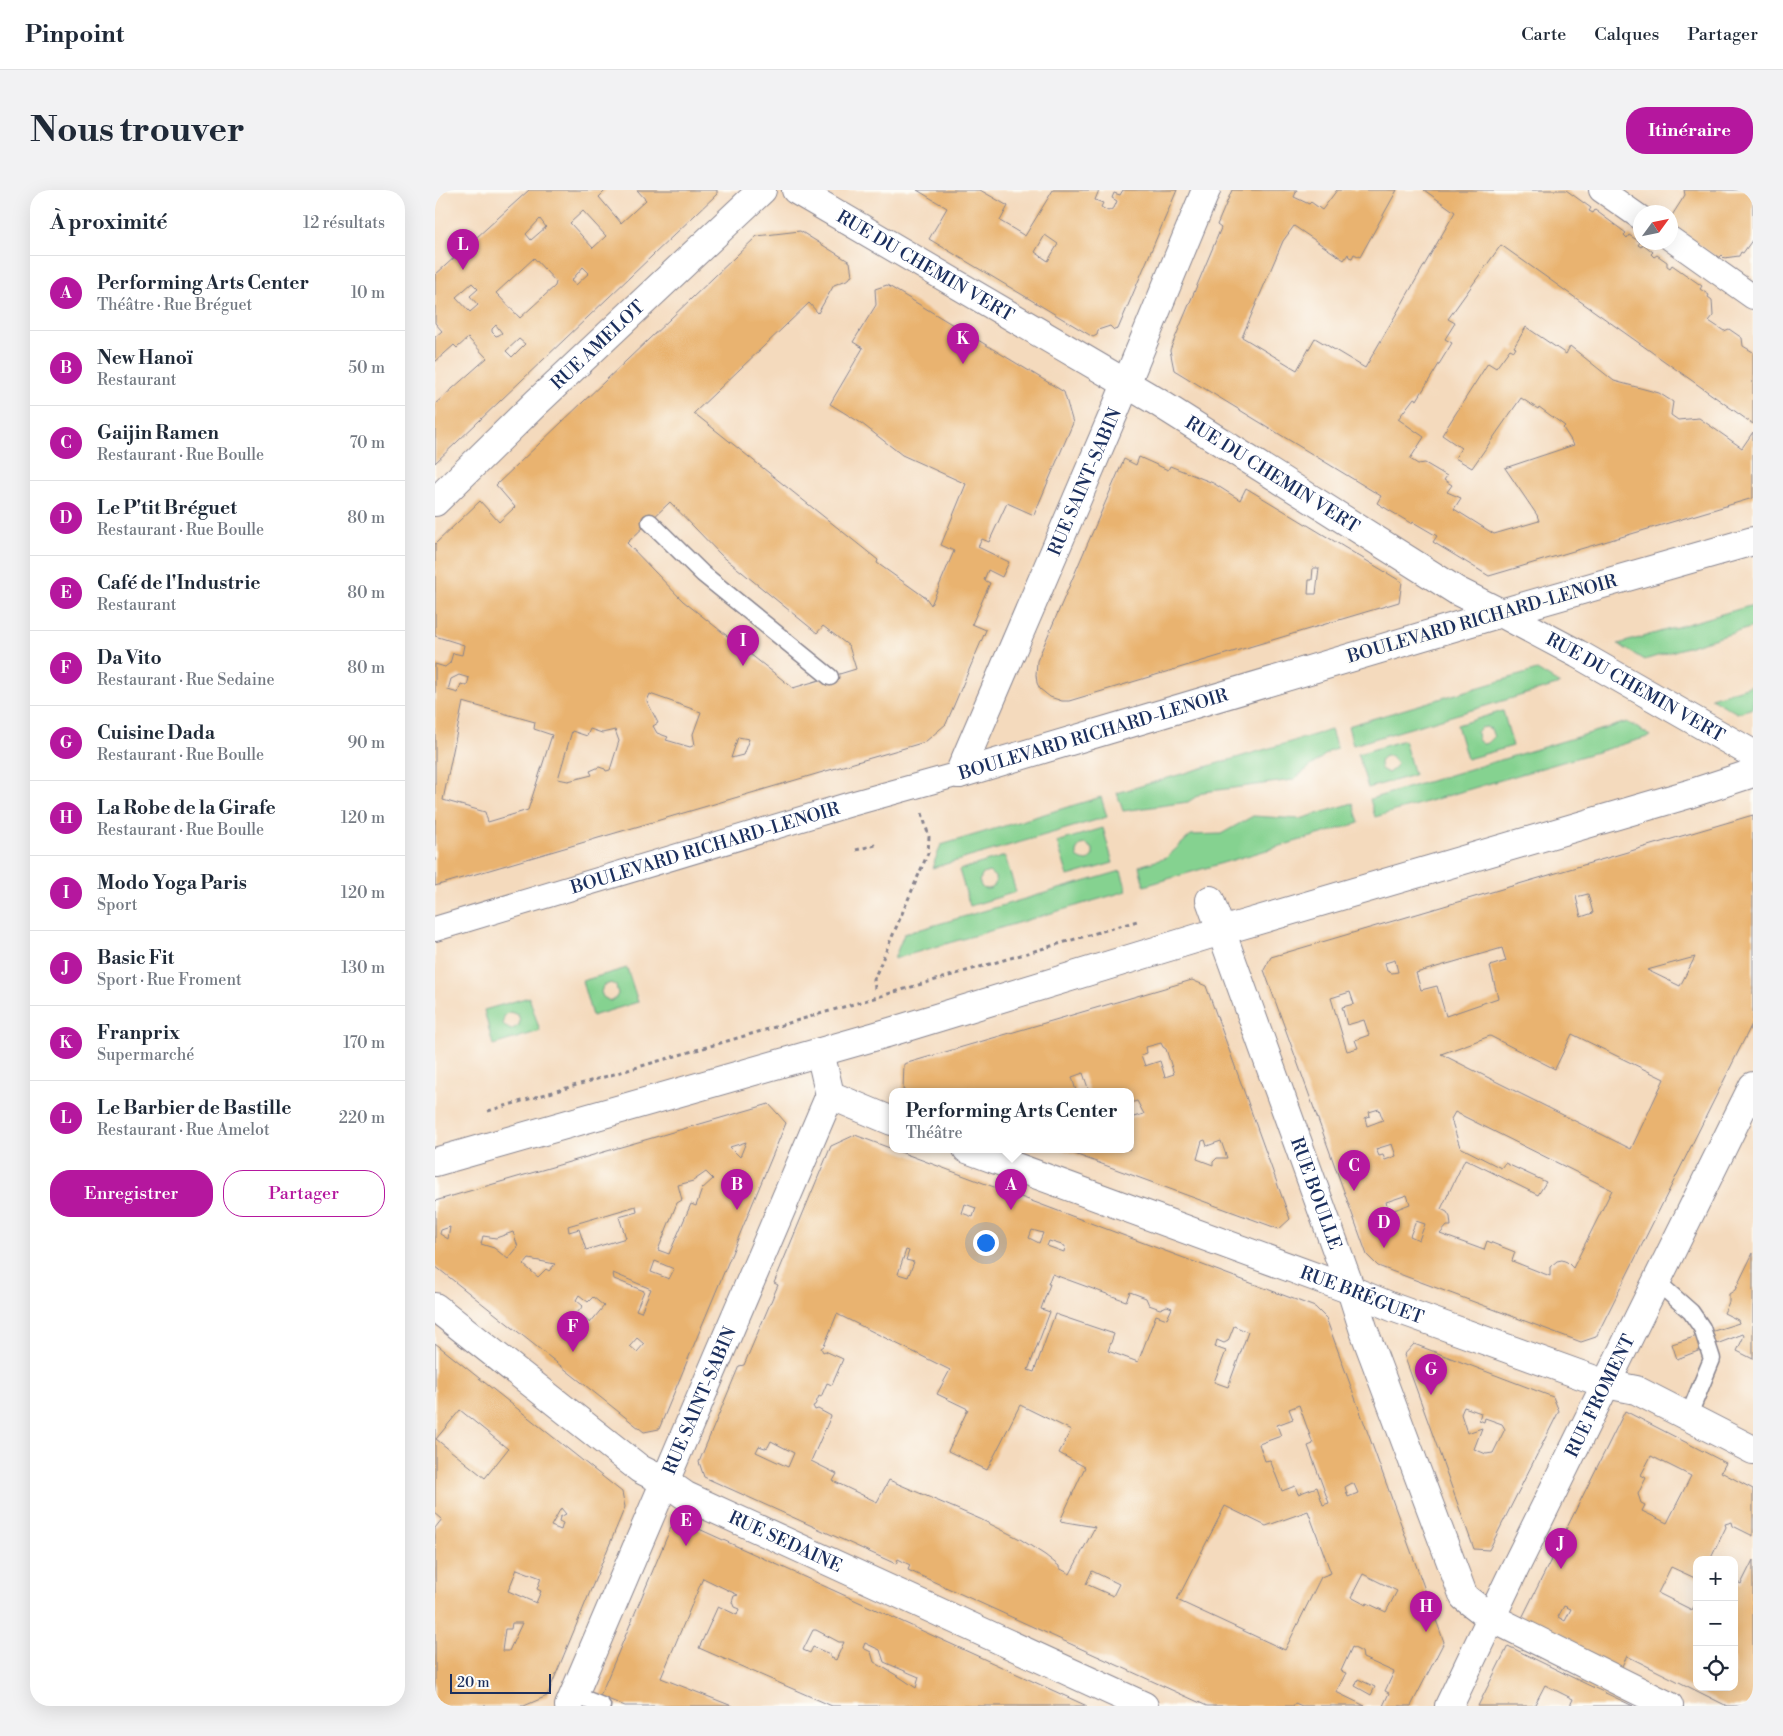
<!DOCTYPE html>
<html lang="fr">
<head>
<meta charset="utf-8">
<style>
	:root { --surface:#fff; --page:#f2f2f3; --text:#1f2937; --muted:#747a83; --line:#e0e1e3; --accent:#b5179e }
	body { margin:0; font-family:"Libre Bodoni",serif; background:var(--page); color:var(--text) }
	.controls { position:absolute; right:15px; bottom:15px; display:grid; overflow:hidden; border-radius:10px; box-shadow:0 5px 20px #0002 }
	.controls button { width:45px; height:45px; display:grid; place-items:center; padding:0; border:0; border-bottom:1px solid var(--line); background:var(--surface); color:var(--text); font:25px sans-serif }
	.compass { position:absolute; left:1198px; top:15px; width:45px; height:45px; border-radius:50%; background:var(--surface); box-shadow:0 5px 20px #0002; rotate:57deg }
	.scale { position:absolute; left:15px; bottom:12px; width:101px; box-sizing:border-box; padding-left:5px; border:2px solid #1b2f5e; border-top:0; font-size:14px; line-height:18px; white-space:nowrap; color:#1b2f5e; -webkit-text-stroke:4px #fdfcf7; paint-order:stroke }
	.you { position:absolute; left:550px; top:1052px; width:18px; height:18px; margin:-12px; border:4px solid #fff; border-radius:50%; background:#1a73e8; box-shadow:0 0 0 8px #1a73e833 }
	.badge { display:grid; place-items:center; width:32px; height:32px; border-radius:50%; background:var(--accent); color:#fff; font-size:16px; font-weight:700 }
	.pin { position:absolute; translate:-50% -41px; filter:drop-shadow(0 1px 2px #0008) }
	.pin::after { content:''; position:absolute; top:26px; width:18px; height:15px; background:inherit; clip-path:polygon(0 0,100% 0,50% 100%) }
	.popup { position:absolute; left:454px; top:898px; width:245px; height:65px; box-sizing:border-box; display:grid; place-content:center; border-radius:10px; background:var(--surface); filter:drop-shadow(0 1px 4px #0005); font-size:16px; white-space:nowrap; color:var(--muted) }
	.popup b { font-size:19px; color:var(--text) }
	.popup::after { content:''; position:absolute; left:50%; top:100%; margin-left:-10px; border:10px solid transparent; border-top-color:var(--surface) }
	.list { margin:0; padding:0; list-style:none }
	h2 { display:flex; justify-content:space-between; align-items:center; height:65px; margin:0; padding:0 20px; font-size:21px }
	h2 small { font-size:16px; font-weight:400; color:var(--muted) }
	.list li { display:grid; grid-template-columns:32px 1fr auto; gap:15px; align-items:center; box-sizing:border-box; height:75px; padding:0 20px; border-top:1px solid var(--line) }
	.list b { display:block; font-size:19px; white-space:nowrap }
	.list p { margin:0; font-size:16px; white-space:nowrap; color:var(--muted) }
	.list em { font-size:16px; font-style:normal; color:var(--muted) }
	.actions { display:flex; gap:10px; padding:15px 20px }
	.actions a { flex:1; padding:11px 0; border:1px solid var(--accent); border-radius:20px; text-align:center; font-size:18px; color:var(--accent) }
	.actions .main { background:var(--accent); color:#fff }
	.icon { flex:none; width:28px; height:28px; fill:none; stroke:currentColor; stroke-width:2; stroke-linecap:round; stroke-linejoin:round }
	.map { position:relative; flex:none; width:1318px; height:1516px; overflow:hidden; border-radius:20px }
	header { display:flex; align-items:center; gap:30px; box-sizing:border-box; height:70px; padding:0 25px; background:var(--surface); border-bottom:1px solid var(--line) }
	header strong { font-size:24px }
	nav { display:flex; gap:28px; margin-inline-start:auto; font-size:18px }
	.intro { display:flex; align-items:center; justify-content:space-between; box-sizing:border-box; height:120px; padding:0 30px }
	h1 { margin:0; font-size:35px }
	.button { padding:12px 22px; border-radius:20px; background:var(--accent); color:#fff; font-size:18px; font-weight:700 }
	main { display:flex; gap:30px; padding:0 30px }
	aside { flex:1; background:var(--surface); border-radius:20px; box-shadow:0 5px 20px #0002 }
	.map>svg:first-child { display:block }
</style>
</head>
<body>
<header>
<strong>Pinpoint</strong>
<nav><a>Carte</a><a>Calques</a><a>Partager</a></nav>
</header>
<div class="intro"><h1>Nous trouver</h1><a class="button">Itinéraire</a></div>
<main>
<aside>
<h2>À proximité<small>12 résultats</small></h2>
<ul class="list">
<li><span class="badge">A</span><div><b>Performing Arts Center</b><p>Théâtre · Rue Bréguet</p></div><em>10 m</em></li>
<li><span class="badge">B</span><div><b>New Hanoï</b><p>Restaurant</p></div><em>50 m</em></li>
<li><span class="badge">C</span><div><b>Gaijin Ramen</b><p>Restaurant · Rue Boulle</p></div><em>70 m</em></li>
<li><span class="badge">D</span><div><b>Le P'tit Bréguet</b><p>Restaurant · Rue Boulle</p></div><em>80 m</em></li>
<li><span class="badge">E</span><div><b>Café de l'Industrie</b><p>Restaurant</p></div><em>80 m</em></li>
<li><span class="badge">F</span><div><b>Da Vito</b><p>Restaurant · Rue Sedaine</p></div><em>80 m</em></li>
<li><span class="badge">G</span><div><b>Cuisine Dada</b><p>Restaurant · Rue Boulle</p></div><em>90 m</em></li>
<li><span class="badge">H</span><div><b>La Robe de la Girafe</b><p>Restaurant · Rue Boulle</p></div><em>120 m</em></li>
<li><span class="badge">I</span><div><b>Modo Yoga Paris</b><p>Sport</p></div><em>120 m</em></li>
<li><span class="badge">J</span><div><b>Basic Fit</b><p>Sport · Rue Froment</p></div><em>130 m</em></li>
<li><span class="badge">K</span><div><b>Franprix</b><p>Supermarché</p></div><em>170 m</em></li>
<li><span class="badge">L</span><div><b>Le Barbier de Bastille</b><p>Restaurant · Rue Amelot</p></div><em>220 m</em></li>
</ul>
<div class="actions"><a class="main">Enregistrer</a><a>Partager</a></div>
</aside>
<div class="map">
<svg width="1318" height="1516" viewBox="0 0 1318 1516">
	<rect width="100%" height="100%" fill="#fdfcf7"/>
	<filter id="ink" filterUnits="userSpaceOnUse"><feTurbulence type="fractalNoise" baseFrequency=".02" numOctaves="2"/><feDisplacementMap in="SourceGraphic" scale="10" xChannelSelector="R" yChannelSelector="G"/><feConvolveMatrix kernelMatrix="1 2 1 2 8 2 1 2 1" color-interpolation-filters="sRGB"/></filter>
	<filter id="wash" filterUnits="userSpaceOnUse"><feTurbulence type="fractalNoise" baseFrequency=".0096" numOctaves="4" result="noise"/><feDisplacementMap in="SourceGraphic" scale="20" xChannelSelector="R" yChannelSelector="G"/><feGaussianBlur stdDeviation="1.12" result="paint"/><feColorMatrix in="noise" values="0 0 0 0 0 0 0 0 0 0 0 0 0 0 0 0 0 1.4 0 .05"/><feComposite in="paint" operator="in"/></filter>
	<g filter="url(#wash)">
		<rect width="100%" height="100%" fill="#f4dabd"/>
		<g fill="#85d290" stroke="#508077" fill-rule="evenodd">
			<path d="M1318,415V437L1209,470L1183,454Z"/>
			<path d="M1102,480L1125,494L918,555L913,536Z"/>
			<path d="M1318,495V518L1302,523L1276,508Z"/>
			<path d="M1068,521L1078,556L1032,569L1022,535ZM1051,537L1056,539L1059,547L1053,553L1048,554L1043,550L1042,542L1046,538Z"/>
			<path d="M1192,532L1216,546L940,627L935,609Z"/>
			<path d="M896,540L902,559L895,561L858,590L768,602L753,612L688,621L682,603Z"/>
			<path d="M969,550L979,585L933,598L923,564ZM951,566H957L962,573L960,578L953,583L946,579C944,573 945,568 951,566Z"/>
			<path d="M666,607L672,627L497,678L506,655Z"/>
			<path d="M918,613L924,633L709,696L704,676L731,668L756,645L786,644L818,626L865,629Z"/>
			<path d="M668,638L678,673L633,686L622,652ZM651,654L658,659V665L653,671L647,670L642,667V659L645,655Z"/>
			<path d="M570,666L581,702L535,716L524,680ZM554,682L560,687C562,697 556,701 547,698L544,691L548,684Z"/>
			<path d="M686,681L692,701L459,769L469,744Z"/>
			<path d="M192,778L203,812L157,826L147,791ZM176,793L181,796L183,804L180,809L175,811L168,807L166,802L168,796Z"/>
			<path d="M94,807L105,841L58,855L49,820ZM75,822L83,825L85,830L84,835L76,840L69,836C67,830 68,825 75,822Z"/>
		</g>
		<g id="blocks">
			<g fill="#e9b36f" fill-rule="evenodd">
				<path d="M94,0H171L164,7L186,33L211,10L202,0H282V4L0,273V214L52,168L33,148L22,158L19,155L0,172V147L7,141L0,133V85ZM148,21L171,46L158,58L135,33ZM105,29L111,37L96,50L91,44ZM99,68L121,92L120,96L85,128L61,103ZM148,77L154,83L141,95L136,91ZM37,93L43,99L35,106L43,115L35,122L21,107ZM61,135L67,143L64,145L61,146L57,142V139ZM84,149L90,154L77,167L71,161Z"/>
				<path d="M482,0H545L573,16L565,31L590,46L618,0H664L660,10L668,13L666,17L673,21L679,18L682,11L677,8L679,3L685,5L688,0H742L683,139L679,140L675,136L663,140L662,145L658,147L494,49L512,18ZM610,45L623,54L613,71L600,62Z"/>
				<path d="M797,0H862L859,7L874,14L876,12L887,20L902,0H962L925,67L919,64L917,68L914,67L913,64L909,70L859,36L848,51L807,147L862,180L880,148L930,178L1020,22L989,0H1131L1156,18L1154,21L1158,23L1160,20L1191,43L1189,45L1192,48L1194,45L1205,52L1203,55L1206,57L1208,54L1218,62L1216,64L1219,67L1222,65L1232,72V76L1235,78L1237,75L1267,96L1265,99L1274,105L1273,107L1277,110L1278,126L1274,131L1289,141L1294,139L1307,148L1308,156L1318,162V234L1066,55L1013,129L1020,133L1010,149L1017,153L982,210L979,208L963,229L989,247L975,269L983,274L990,273L1012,286L1009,290L1017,295L1012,302L1026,308L1019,319L1059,344L1104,331L1102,325L1070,278L1139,255L1128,238L1130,236L1104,217L1103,219L1086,208L1037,278L1020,268L1026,258L1007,245L1053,173L1061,178L1075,159L1079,161L1081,158L1079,157L1091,137L1131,164L1135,156L1179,191L1224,203L1238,212L1236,225L1243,230L1264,228L1307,258L1318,242V308L1054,386L998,352L1002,346L978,332L977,334L942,313L946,306L941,303L739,180L735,160L786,38L782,35Z"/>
				<path d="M1249,0H1318V49L1308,63L1306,62L1304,66L1289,68L1286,65L1283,68L1236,34V27L1250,5Z"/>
				<path d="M365,41L415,72L417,85L414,89L399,95L383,123L374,113L259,223L443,370L442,373L491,408L496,415L519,361L506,355L531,294L467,265L426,233L395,214L428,158L418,152L441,115L440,99L452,95L629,202L638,233L599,325L572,313L554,352L547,349L543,357L574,372L567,387L553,380L549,390L555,393L537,434L551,440L511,534L490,552L0,696V474L10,477L15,473L18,463L27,465L29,455L0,446V354L45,311L64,332L80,317L61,295L322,46ZM235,312L286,365L382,443L388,436L414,456L421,479L358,498L248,411L192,353ZM24,485L34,488L32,496L26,494L23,503L13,500L16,489ZM215,504L266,522L258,544L260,555L255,557L231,550L233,547L222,543L218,536L223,533L212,511ZM28,512L100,532L99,539L117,545L93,620L53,632L50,622L8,610ZM155,539L167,543L180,540L184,551L175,580L171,581L170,579L164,577L155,581L157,585L133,591L123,589L137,541L152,546ZM303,547L314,549L308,565L296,568Z"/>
				<path d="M704,267L733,280L735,276L778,293L805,310L811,298L967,392L964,412L634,511H627L615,507L605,499L602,493L601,485L602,471L689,269L701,275ZM878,378H884L881,404H873L874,390H877Z"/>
				<path d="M1318,625V832L1161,1147L1146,1152L943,1076L932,1065L829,780L836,767ZM1153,704L1158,723L1146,727L1141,707ZM1067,758L1071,771L1055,776L1063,808L1011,826L1002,796L986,800L981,783ZM1260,767L1245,796L1212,780ZM960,770L963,782L957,783L952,781L950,773ZM915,802L919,814L907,817L912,835L929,830L934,845L920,850L923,858L912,861L896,808ZM1137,844L1229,889L1196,959L1006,864L1055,846L1120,879ZM944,919L948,930L932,936L930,928L935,926L934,922ZM1020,922L1177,1000L1138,1078L1132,1072L1127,1070L1122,1071L1115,1077V1086L1077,1071L1080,1062L1052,1051L1049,1060L1005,1044L1012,1036H1016L1015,1027L1012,1022L1006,1019L1030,969L1103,1005L1111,992L1070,973L1066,978L1025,957L1016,929ZM957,954L961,966L950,970L948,965L944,966L941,959ZM972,1005L975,1014L954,1022L951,1012ZM981,1031L990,1034L984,1050L975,1046Z"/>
				<path d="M757,790L771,796L855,1029L844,1039L626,959H695V928L709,924L702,911L695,913V901H654L648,883L637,887L641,901H473L468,900L469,874ZM726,853L728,857L731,859L739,884L730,887L725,871L710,876L706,865L712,863L711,857ZM770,950L772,956L786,951L792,968H782L778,972V975L762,969L767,951Z"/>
				<path d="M334,914L351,933L224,1239L209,1242L0,1076V1011ZM311,952L305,967L295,957ZM271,982L278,989L267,999L261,1016L256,1014L234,1064L223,1060L242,1013L247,1010L243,995L258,991ZM201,1016L202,1022L184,1027L191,1048L151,1060L144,1039L134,1042L133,1036ZM15,1037L13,1049L5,1044L6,1040ZM78,1042L83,1057L73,1069L59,1058L46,1054L48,1046L61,1048ZM94,1069L120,1074L114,1081L111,1079L103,1087L89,1075ZM220,1071L239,1079L234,1089L216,1082ZM178,1083L216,1099L206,1122L201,1120L209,1101L179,1089ZM144,1105L153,1112L158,1107L169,1116L155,1133L142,1123L148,1116L141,1110ZM202,1148L209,1154L202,1162L195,1156Z"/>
				<path d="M420,945L880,1117L891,1128L1009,1452L976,1516H948L954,1503L950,1501L959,1482L928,1468L927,1462L917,1457L906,1481L911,1483L901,1502L930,1516H867L860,1513L858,1516H772L473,1380L475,1375L463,1369L461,1374L269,1287L264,1272L304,1176L309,1175L343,1095L339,1093L396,956ZM530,1014L541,1018L538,1027L527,1023ZM597,1040L608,1043L604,1053L594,1048ZM614,1051L630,1056L629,1062L612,1056ZM471,1060L474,1061L471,1070L479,1072L473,1087L463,1084ZM617,1084L691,1111L695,1102L711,1108L714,1115L725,1119L732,1116L737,1118L732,1129L721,1125L703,1172L673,1161L679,1144L620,1124L599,1182L593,1180L615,1122L606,1119L615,1094H613ZM402,1124L515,1180L502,1204L533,1219L513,1261L552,1280L585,1215L636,1240L624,1263L650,1277L625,1331L660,1337L635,1384L624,1378V1376L610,1365L585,1349L545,1329L454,1290L442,1312L398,1291L402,1284L376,1271L396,1226L383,1219L380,1220L378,1216L380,1215L384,1206L386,1207L392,1193L397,1195L408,1169L390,1161L388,1162L386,1158L389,1156ZM799,1136L813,1142L793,1197L779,1192L791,1161L780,1157L782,1150L789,1153L793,1151ZM864,1215L878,1254L873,1256L894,1313L888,1315L882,1297L863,1304L860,1296L847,1301L835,1270L830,1271L824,1254L846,1246L842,1235L858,1229L854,1219ZM336,1251L359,1263L353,1277L321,1262L324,1256L330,1258L333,1257ZM917,1293L919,1294L923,1303L913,1307L910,1297ZM790,1316L831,1336L873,1321L896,1383L886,1387L850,1460L742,1410ZM657,1381L684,1394L678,1406L651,1394ZM928,1384L962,1401L951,1422L932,1413L931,1415L916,1407Z"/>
				<path d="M1318,1063V1169L1302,1161L1309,1146L1308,1144L1242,1169L1237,1154L1304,1133L1303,1130L1289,1123L1294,1112V1104L1300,1100Z"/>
				<path d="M0,1153L187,1302L190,1317L112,1506L89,1516H0V1338L7,1329L0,1323ZM25,1220L73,1259L50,1288L1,1249ZM126,1318L131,1324L125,1327L124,1331L128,1333L126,1340L116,1336ZM82,1379L106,1388L102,1399L106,1401L101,1413L73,1401ZM77,1433H87L74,1461H67L70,1439H76Z"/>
				<path d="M979,1154L1118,1207L1124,1221L1054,1360L1039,1359L969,1165ZM1029,1217L1046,1223L1044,1230L1049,1232L1050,1228L1067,1234L1070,1239L1058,1263L1051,1264L1039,1259L1047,1238L1032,1243L1026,1224Z"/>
				<path d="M1190,1221L1291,1273L1286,1282L1318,1299V1346L1298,1336L1297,1332L1290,1334L1291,1337L1275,1370H1262V1389L1236,1377L1223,1403L1257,1420L1262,1411V1497H1299V1390L1306,1394L1318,1370V1516H1292L1192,1466L1184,1482L1085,1432ZM1216,1266L1256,1286L1232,1333L1207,1321L1210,1315L1206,1313L1203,1304L1211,1288L1206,1285ZM1129,1416L1136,1419L1130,1431L1123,1427Z"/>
				<path d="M247,1331L264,1339L652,1516H397L264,1458L283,1416L302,1425L304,1419L299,1417L297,1412L299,1406L303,1405L268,1388L226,1488L297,1516H190L165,1506L237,1335ZM378,1440H381L404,1452H409L401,1470L395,1467V1464L378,1457L375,1463L368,1460ZM430,1453L445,1460L449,1472L484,1487L481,1498L466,1488L439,1472L436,1462L428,1458Z"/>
				<path d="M1073,1456L1147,1492L1198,1516H1135L1138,1509L1110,1495L1099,1516H1043Z"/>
				<path d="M923,1489L940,1497L936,1505L920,1496Z"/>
			</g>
		</g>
	</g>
	<g filter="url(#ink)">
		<use href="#blocks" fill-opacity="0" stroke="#88848e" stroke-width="1"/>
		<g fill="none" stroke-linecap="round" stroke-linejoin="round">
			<defs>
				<g id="service">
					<path d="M215,332L268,384L395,487"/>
					<path d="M1221,1091L1256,1122L1267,1138L1277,1169L1253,1227"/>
					<path d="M140,1505L167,1516"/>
				</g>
				<g id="pedestrian">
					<path d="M1166,0L1206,28"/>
					<path d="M1236,49L1318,107"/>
					<path id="s1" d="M0,739L416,614L524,584"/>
				</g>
				<g id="minor">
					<path id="s2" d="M0,312L101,213L327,0"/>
					<path id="s3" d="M524,584L1066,423L1143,464L1318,564"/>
					<path id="s4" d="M524,584L679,223L771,0"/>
					<path id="s5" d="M775,710L916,1100L928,1138L1029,1407L1055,1427L1234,1516"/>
					<path d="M385,862L395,905"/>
					<path d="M395,905L457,931"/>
					<path id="s6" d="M532,959L916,1100L957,1117L1171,1194L1201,1200L1318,1260"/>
					<path id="s7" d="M0,1117L205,1279L231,1292L251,1306L709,1516"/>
					<path id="s8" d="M134,1516L395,905"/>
					<path id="s9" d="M1014,1516L1080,1378L1318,896"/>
				</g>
				<g id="tertiary">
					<path id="s10" d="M361,0L721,211L1022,401L1066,423L1318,351"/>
					<path d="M0,972L452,843L786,741L1254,604L1318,583"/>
				</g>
			</defs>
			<use href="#service" stroke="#88848e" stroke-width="19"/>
			<use href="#pedestrian" stroke="#88848e" stroke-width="26"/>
			<use href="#minor" stroke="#88848e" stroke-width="30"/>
			<use href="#tertiary" stroke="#88848e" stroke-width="30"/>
			<g stroke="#88848e" stroke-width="3" stroke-dasharray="4 4" stroke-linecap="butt">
				<path d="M421,660L444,654"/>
				<path d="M440,799L439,789L493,663L494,647L487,623"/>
				<path d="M53,921L702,731"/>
			</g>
			<use href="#service" stroke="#fff" stroke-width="16"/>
			<use href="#pedestrian" stroke="#fff" stroke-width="24"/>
			<use href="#minor" stroke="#fff" stroke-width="28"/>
			<use href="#tertiary" stroke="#fff" stroke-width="28"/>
		</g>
	</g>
	<g text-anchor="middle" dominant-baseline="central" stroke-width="4" stroke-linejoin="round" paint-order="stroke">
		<g font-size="18" fill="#1b2f5e" stroke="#fdfcf7">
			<text stroke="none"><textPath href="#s10" startOffset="150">RUE DU CHEMIN VERT</textPath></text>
			<text stroke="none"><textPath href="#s2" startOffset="226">RUE AMELOT</textPath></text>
			<text stroke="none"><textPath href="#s10" startOffset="555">RUE DU CHEMIN VERT</textPath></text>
			<text stroke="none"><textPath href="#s4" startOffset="318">RUE SAINT-SABIN</textPath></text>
			<text transform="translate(1047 429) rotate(-16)">BOULEVARD RICHARD-LENOIR</text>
			<text stroke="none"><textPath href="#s3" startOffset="719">RUE DU CHEMIN VERT</textPath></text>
			<text stroke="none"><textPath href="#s3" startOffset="140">BOULEVARD RICHARD-LENOIR</textPath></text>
			<text stroke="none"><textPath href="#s1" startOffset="282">BOULEVARD RICHARD-LENOIR</textPath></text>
			<text stroke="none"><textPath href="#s5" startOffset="312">RUE BOULLE</textPath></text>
			<text stroke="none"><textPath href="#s6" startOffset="421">RUE BRÉGUET</textPath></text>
			<text stroke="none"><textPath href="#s9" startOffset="345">RUE FROMENT</textPath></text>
			<text stroke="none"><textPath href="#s8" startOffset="332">RUE SAINT-SABIN</textPath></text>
			<text stroke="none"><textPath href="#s7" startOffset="424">RUE SEDAINE</textPath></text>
		</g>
	</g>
</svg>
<div class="controls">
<button>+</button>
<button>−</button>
<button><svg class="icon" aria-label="locate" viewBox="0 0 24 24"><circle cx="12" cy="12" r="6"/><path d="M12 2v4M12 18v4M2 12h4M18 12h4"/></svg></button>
</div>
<svg class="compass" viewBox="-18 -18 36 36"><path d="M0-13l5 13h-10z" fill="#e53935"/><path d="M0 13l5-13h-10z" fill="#747a83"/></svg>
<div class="scale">20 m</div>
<div class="you"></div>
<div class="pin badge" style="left:576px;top:1020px">A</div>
<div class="popup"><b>Performing Arts Center</b>Théâtre</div>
<div class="pin badge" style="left:302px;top:1020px">B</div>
<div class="pin badge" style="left:919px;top:1001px">C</div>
<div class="pin badge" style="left:949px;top:1058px">D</div>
<div class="pin badge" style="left:251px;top:1356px">E</div>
<div class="pin badge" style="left:138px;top:1162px">F</div>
<div class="pin badge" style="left:996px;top:1205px">G</div>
<div class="pin badge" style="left:991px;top:1442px">H</div>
<div class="pin badge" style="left:308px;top:476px">I</div>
<div class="pin badge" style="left:1126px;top:1379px">J</div>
<div class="pin badge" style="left:528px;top:174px">K</div>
<div class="pin badge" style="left:28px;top:80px">L</div>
</div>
</main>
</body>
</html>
